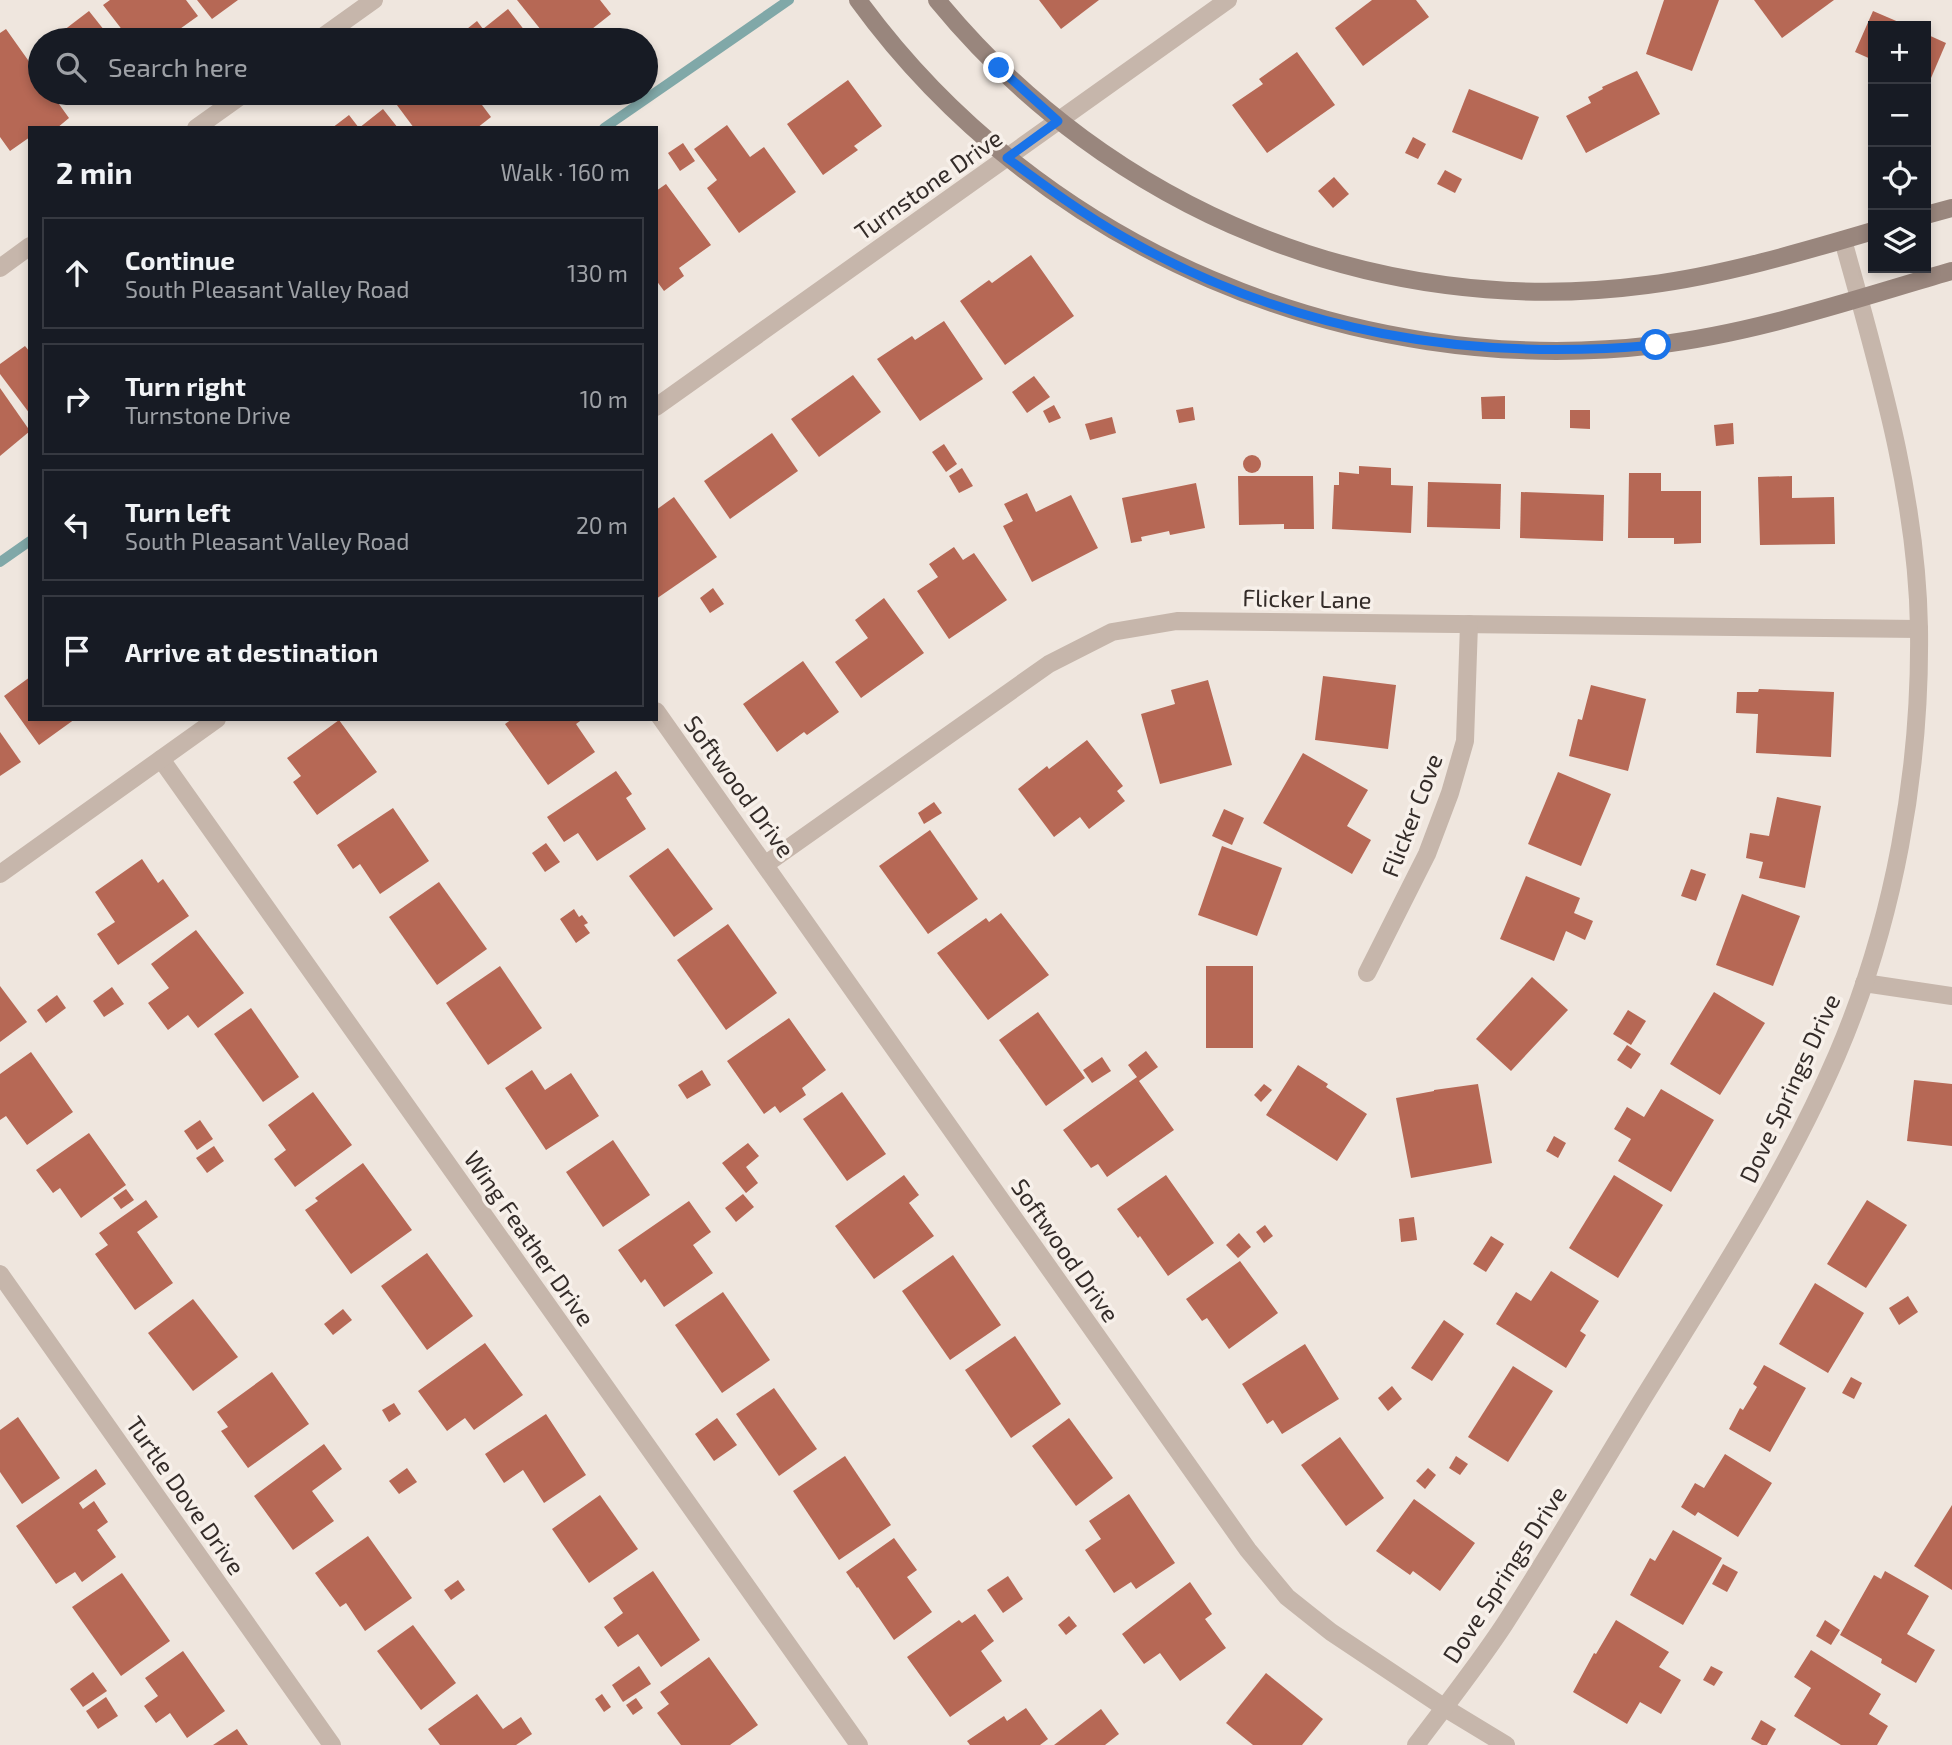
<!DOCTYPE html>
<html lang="en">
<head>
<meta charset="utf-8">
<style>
	:root { --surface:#171b24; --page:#20242c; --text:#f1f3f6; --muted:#9ea1a6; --line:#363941 }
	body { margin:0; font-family:"Exo 2",sans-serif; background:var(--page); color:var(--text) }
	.controls { position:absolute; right:21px; top:21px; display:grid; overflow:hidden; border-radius:0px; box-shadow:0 4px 10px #0003 }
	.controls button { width:63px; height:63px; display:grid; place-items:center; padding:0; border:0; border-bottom:2px solid var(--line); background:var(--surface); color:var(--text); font:35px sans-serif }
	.stop { position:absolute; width:21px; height:21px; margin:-16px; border:5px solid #1a73e8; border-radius:50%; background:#fff }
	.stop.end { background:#1a73e8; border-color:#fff; box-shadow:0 2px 7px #0008 }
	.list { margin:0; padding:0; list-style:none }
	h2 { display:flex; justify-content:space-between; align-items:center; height:91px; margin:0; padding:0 28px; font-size:30px }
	h2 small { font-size:23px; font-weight:400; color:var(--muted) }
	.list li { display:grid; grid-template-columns:46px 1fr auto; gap:21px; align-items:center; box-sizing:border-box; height:112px; margin:0 14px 14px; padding:0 14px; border:2px solid var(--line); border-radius:0px }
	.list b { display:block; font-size:26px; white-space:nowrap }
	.list p { margin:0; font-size:23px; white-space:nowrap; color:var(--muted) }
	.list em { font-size:23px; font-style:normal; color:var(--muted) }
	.icon { flex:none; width:38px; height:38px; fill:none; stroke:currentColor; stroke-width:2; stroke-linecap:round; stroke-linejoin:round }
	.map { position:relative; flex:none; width:1952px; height:1745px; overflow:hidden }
	.search { position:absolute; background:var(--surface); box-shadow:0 4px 10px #0003; left:28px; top:28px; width:630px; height:77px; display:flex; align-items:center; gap:18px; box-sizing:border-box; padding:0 24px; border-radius:38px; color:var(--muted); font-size:26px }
	.panel { position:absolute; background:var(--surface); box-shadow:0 4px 10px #0003; left:28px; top:126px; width:630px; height:595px; border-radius:0px }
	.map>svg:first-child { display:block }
</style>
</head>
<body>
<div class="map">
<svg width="1952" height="1745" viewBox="0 0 1952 1745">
	<rect width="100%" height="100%" fill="#efe6de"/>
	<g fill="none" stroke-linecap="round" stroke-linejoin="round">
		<g stroke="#80a8a8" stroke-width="10">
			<path d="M604,128L789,0"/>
			<path d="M0,562L30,541"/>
		</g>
	</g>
	<g fill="#b66855">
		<path d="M110,0H186L198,16L170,36L173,40H130L103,5Z"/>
		<path d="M197,0H238L212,19Z"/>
		<path d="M517,0H600L611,14L578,40H549Z"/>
		<path d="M1039,0H1099L1061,29Z"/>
		<path d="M1372,0H1416L1429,17L1363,66L1335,28Z"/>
		<path d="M1664,0H1719L1692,71L1646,54Z"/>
		<path d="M1754,0H1834L1782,38Z"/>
		<path d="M508,9L532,40H453L477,21L483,29Z"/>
		<path d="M89,11L112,40H51Z"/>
		<path d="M1873,11L1908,26H1873V60L1855,52Z"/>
		<path d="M6,29L40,77V93H51L69,118L57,128H30V137L10,151L0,137V33Z"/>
		<path d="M1926,34L1946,43L1928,85L1926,84Z"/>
		<path d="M1297,52L1335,105L1267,153L1232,105L1263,84L1259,79Z"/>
		<path d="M1637,71L1660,114L1586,153L1566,116L1591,103L1588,97L1603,89L1602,87Z"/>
		<path d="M848,80L882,126L854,146L858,150L823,175L787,124Z"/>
		<path d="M1469,89L1539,117L1522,160L1452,132Z"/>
		<path d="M388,93H473L491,117L477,128H414Z"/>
		<path d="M383,109L398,128H332L349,115L359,128Z"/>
		<path d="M727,125L750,157L764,147L796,192L739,233L707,188L717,180L694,149Z"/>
		<path d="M1413,137L1426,144L1418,159L1405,153Z"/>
		<path d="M683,143L695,161L680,171L668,153Z"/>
		<path d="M1445,170L1462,179L1455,193L1437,184Z"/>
		<path d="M1334,177L1349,194L1333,208L1318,191Z"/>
		<path d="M666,184L711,245L679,268L684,276L664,291L656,280V191Z"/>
		<path d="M1031,255L1074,316L1005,365L960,301L989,280L992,283Z"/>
		<path d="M944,321L983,379L920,421L877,359L912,336L915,340Z"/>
		<path d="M25,346L30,352V414L0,374V364Z"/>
		<path d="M853,375L881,412L819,457L791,419Z"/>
		<path d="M1034,376L1050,397L1027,413L1012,392Z"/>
		<path d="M0,388L30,431L0,456Z"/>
		<path d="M1505,396V419H1482L1481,397Z"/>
		<path d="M1054,405L1061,418L1049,423L1043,411Z"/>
		<path d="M1193,407L1195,420L1179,423L1176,410Z"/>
		<path d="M1570,410H1590V429L1570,428Z"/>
		<path d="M1112,417L1116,433L1090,440L1085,424Z"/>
		<path d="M1733,423L1734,444L1716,446L1714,425Z"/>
		<path d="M772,433L798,471L730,519L704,481Z"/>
		<path d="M944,444L957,464L946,472L932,452Z"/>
		<circle cx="1252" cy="464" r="9"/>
		<path d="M1359,466L1391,468V485L1413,486L1411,533L1332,529L1334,485H1339V472L1359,474Z"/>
		<path d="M962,468L973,486L959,493L949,476Z"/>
		<path d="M1629,473H1661V491H1701V543L1674,544V538H1628Z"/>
		<path d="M1238,476H1313L1314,529H1284V524L1239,525Z"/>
		<path d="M1792,476V498L1834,497L1835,544L1760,545L1758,477Z"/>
		<path d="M1428,482L1501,484L1500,529L1427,527Z"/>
		<path d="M1196,483L1205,528L1170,535L1169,531L1141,537L1142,541L1131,543L1122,498Z"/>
		<path d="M1521,492L1604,495L1603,541L1520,538Z"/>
		<path d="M1027,493L1036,512L1071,495L1098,548L1032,582L1003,526L1013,521L1004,504Z"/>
		<path d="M674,497L717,557L656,599V510Z"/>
		<path d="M954,547L963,560L974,553L1007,600L949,639L917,591L938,577L929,564Z"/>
		<path d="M713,588L724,604L710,613L700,598Z"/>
		<path d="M884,598L924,653L861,698L835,662L868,638L855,620Z"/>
		<path d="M803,661L839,712L807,735L804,732L777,752L743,704Z"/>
		<path d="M1323,676L1396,685L1388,749L1315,740Z"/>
		<path d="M30,677V719H75L39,745L4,696Z"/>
		<path d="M1208,680L1232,765L1160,784L1141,714L1175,704L1171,690Z"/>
		<path d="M1591,685L1646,699L1628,771L1569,756L1578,719L1582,720Z"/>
		<path d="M1759,689L1834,692L1831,757L1756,753L1758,714L1736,713L1737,692H1758Z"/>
		<path d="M512,719H583L576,724L595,752L548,785L505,724Z"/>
		<path d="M339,720L377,772L317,815L293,782L301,776L287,758Z"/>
		<path d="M0,732L21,762L0,776Z"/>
		<path d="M1087,740L1123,786L1117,791L1125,801L1089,829L1080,817L1054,837L1018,789L1047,766L1049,769Z"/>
		<path d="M1303,753L1368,790L1347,826L1371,840L1352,874L1263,823Z"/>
		<path d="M616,771L632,794L626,798L646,829L597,861L578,833L564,842L547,817Z"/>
		<path d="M1558,772L1611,794L1581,866L1528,844Z"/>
		<path d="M1777,797L1821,806L1805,888L1759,878L1763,862L1746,858L1750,833L1769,836Z"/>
		<path d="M934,802L942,813L924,824L918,813Z"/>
		<path d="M393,808L429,861L380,894L360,864L353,869L337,845Z"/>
		<path d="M1224,809L1244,818L1232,845L1212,836Z"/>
		<path d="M930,830L978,899L928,934L879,866Z"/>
		<path d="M546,843L560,862L545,872L532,853Z"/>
		<path d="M1222,846L1282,868L1257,936L1198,915Z"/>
		<path d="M668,848L713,909L674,937L629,876Z"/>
		<path d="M142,859L158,883L163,879L189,916L118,965L97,934L115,922L95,892Z"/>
		<path d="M1691,869L1706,874L1696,901L1681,896Z"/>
		<path d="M1526,876L1580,898L1574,913L1593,921L1585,940L1566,931L1554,961L1500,939Z"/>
		<path d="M439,882L487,949L437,985L389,917Z"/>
		<path d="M1742,894L1800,916L1773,986L1716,965Z"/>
		<path d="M574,909L579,917L582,915L588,923L584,925L590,933L576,943L560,919Z"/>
		<path d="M1001,913L1049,975L988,1020L937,953L986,918L989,922Z"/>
		<path d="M728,924L777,993L726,1030L677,960Z"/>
		<path d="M196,930L244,993L198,1028L188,1015L168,1030L148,1003L169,988L151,964Z"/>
		<path d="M500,966L542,1028L488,1065L446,1003Z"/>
		<rect x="1206" y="966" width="47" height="82"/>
		<path d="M1532,977L1568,1010L1511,1071L1476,1039Z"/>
		<path d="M0,986L27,1022L0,1042Z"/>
		<path d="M112,987L124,1004L104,1017L93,1001Z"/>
		<path d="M1714,992L1765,1023L1720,1095L1670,1064Z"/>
		<path d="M57,995L66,1008L46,1023L37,1010Z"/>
		<path d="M251,1008L299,1077L263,1102L214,1034Z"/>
		<path d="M1628,1010L1646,1021L1631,1045L1613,1034Z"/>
		<path d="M1038,1012L1085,1078L1046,1106L999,1040Z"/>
		<path d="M789,1018L826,1070L802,1088L806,1095L780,1113L775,1106L764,1114L727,1061Z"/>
		<path d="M1627,1045L1641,1054L1631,1069L1617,1060Z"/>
		<path d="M1146,1051L1158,1067L1139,1081L1174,1130L1107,1177L1098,1164L1091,1168L1063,1130L1137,1077L1128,1065Z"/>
		<path d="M31,1052L73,1112L27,1145L6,1116L0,1120V1074Z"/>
		<path d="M1102,1057L1111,1071L1092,1083L1083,1070Z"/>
		<path d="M1298,1065L1328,1084L1326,1087L1367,1114L1337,1161L1266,1115Z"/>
		<path d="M532,1070L545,1090L571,1073L599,1116L546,1150L505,1088Z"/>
		<path d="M702,1070L711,1085L687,1099L678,1085Z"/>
		<path d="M1914,1080L1952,1084V1146L1907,1141Z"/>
		<path d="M1264,1084L1272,1090L1261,1102L1254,1095Z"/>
		<path d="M1478,1084L1492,1163L1411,1178L1396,1098L1434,1091V1090Z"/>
		<path d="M1661,1089L1714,1120L1671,1192L1618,1161L1631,1139L1614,1129L1627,1107L1644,1117Z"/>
		<path d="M313,1092L352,1145L295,1187L274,1159L286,1150L268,1125Z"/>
		<path d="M842,1092L886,1154L847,1181L803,1119Z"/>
		<path d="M200,1120L213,1139L197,1150L184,1131Z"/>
		<path d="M89,1133L126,1185L81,1218L60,1188L53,1193L36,1170Z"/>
		<path d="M1554,1136L1566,1143L1558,1158L1546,1151Z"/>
		<path d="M613,1140L650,1195L603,1227L566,1172Z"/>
		<path d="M748,1143L759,1156L746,1167L758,1183L746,1193L722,1163Z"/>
		<path d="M214,1146L224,1161L207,1173L196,1158Z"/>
		<path d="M363,1163L412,1230L351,1274L305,1210L318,1201L315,1198Z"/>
		<path d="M904,1175L919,1195L909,1203L934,1236L874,1279L835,1226Z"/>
		<path d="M1166,1175L1214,1243L1168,1276L1140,1236L1138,1238L1117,1209Z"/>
		<path d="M1614,1175L1663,1205L1618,1278L1569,1248Z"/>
		<path d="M126,1189L134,1200L121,1209L113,1198Z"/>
		<path d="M743,1194L754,1207L736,1222L725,1208Z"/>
		<path d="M146,1200L158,1217L137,1232L173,1283L135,1310L95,1254L108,1245L99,1233Z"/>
		<path d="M1867,1200L1907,1225L1866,1288L1827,1264Z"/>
		<path d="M689,1201L711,1232L693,1245L713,1273L664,1307L645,1279L641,1283L618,1250Z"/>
		<path d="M1414,1217L1417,1240L1401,1242L1399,1219Z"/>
		<path d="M1265,1225L1273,1236L1264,1243L1256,1232Z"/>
		<path d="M1239,1233L1251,1247L1238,1258L1226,1245Z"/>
		<path d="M1491,1236L1504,1244L1486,1272L1473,1264Z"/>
		<path d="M427,1253L473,1316L427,1350L381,1286Z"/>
		<path d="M953,1255L1001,1325L950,1360L902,1291Z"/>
		<path d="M1240,1261L1278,1313L1229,1349L1207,1318L1202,1321L1186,1299Z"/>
		<path d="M1551,1271L1599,1301L1580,1331L1586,1335L1566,1368L1496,1324L1516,1292L1531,1301Z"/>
		<path d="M1815,1283L1864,1313L1828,1373L1779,1344Z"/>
		<path d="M723,1292L770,1360L722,1393L675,1325Z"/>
		<path d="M1908,1296L1918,1312L1899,1325L1889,1308Z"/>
		<path d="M193,1299L238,1357L193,1391L148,1333Z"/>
		<path d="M343,1309L352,1320L333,1335L324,1324Z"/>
		<path d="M1444,1320L1464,1334L1432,1381L1411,1368Z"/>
		<path d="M1015,1336L1061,1404L1011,1438L965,1370Z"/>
		<path d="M485,1343L523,1395L474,1430L465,1418L447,1431L418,1391Z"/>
		<path d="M1305,1344L1339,1399L1282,1434L1273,1420L1267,1424L1242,1384Z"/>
		<path d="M1764,1365L1806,1388L1770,1452L1729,1429L1740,1408L1743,1410L1757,1387L1753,1384Z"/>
		<path d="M1513,1366L1553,1391L1508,1462L1468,1437Z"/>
		<path d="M272,1372L309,1424L248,1468L221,1431L228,1427L217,1412Z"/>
		<path d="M1851,1377L1862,1383L1854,1399L1842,1393Z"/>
		<path d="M1392,1386L1402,1399L1388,1411L1378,1398Z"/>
		<path d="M774,1388L817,1449L779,1476L736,1414Z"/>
		<path d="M394,1403L401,1414L389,1422L382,1410Z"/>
		<path d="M546,1414L586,1475L544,1503L523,1470L504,1483L485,1454Z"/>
		<path d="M18,1417L60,1478L22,1504L0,1472V1430Z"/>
		<path d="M717,1418L737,1445L714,1461L695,1434Z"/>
		<path d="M1069,1418L1113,1478L1076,1506L1032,1446Z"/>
		<path d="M1340,1437L1384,1498L1346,1526L1301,1465Z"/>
		<path d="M324,1444L342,1469L312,1491L334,1521L293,1550L254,1496Z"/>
		<path d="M1725,1454L1772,1483L1738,1537L1698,1512L1695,1516L1681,1507L1695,1483L1704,1488Z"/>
		<path d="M845,1456L891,1525L839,1560L793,1491Z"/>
		<path d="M1456,1456L1468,1464L1460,1475L1449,1468Z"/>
		<path d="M407,1468L417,1482L399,1494L389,1481Z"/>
		<path d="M1428,1468L1436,1475L1425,1489L1416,1481Z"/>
		<path d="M96,1469L106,1484L79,1503L83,1509L94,1501L108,1522L97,1530L116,1557L82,1582L75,1572L56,1584L16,1526Z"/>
		<path d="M1129,1494L1175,1563L1136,1589L1131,1582L1114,1593L1085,1550L1101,1539L1089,1521Z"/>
		<path d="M600,1495L638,1549L589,1583L552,1529Z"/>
		<path d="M1414,1499L1475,1543L1440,1591L1413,1571L1410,1575L1376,1551Z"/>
		<path d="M1952,1505V1590L1914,1566Z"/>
		<path d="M1673,1530L1722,1558L1683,1625L1630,1595L1650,1558L1655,1561Z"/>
		<path d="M368,1536L412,1598L365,1631L346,1603L340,1607L315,1573Z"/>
		<path d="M894,1538L917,1570L907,1577L932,1612L894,1640L858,1587L857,1588L846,1572Z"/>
		<path d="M1723,1564L1738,1572L1727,1592L1712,1584Z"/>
		<path d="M653,1571L700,1640L661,1667L638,1634L618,1647L604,1627L623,1613L613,1598Z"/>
		<path d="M1885,1571L1929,1596L1907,1634L1935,1650L1916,1683L1881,1663L1882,1659L1840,1635L1874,1575L1881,1579Z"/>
		<path d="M122,1573L170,1641L121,1676L72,1607Z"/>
		<path d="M1008,1576L1023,1599L1003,1613L987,1590Z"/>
		<path d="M458,1580L465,1590L451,1600L444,1590Z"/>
		<path d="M1190,1582L1212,1614L1205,1619L1226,1648L1180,1681L1160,1653L1144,1664L1122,1634Z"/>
		<path d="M975,1614L994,1641L981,1651L1002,1681L950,1717L907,1657L959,1620L962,1623Z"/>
		<path d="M1069,1616L1077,1626L1066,1635L1058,1625Z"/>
		<path d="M1616,1620L1669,1652L1659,1667L1681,1680L1661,1714L1640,1702L1627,1724L1573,1692L1594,1653L1596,1654Z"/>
		<path d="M1825,1620L1840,1630L1831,1645L1816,1636Z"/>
		<path d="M413,1625L456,1683L421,1710L377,1651Z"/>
		<path d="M1811,1650L1881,1694L1869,1714L1888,1726L1877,1745H1841L1794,1716L1811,1688L1794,1677Z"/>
		<path d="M183,1651L225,1711L187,1738L170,1713L156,1723L144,1706L158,1696L145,1678Z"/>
		<path d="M709,1657L758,1725L730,1745H681L657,1713L669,1704L660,1692Z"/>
		<path d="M639,1666L651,1684L623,1702L612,1685Z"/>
		<path d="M1711,1666L1723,1672L1714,1686L1703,1680Z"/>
		<path d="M93,1672L107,1691L83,1707L70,1689Z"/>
		<path d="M1266,1673L1323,1719L1302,1745H1253L1226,1723Z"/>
		<path d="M477,1694L503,1729L521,1717L532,1734L516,1745H440L428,1729Z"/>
		<path d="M602,1694L611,1707L604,1712L595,1699Z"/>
		<path d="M106,1697L118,1716L98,1729L86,1711Z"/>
		<path d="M636,1698L643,1708L633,1715L626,1705Z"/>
		<path d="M1026,1708L1048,1739L1040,1745H970L967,1741L1004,1716L1007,1721Z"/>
		<path d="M1101,1709L1119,1734L1105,1745H1054Z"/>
		<path d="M1761,1720L1776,1729L1767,1745H1762L1751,1739Z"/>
		<path d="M237,1729L248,1745H213Z"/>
	</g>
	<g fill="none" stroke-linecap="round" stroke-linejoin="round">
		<g stroke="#c6b6ab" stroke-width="18">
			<path d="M318,40L374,0"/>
			<path d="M196,128L245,93"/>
			<path d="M0,268L30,246"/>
			<path d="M656,407L1228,0"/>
			<path d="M656,711L1248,1550L1287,1597L1331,1632L1445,1708L1506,1745"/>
			<path d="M161,759L859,1745"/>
			<path d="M766,864L1049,664L1112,632L1177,621L1919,629"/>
			<path d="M0,874L217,719"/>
			<path d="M1367,973L1427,854L1450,793L1465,741L1469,624"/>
			<path d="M1864,983L1952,996"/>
			<path d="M0,1274L332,1745"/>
		</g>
		<path stroke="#c6b6ab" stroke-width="18" d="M1416,1745C1446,1705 1477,1666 1504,1625C1552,1551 1596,1475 1642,1400C1711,1288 1785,1176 1837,1055C1894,922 1921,772 1919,628C1917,495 1878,367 1843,240"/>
		<g stroke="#99867d" stroke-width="18">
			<path d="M858,0C1039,249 1352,381 1656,345C1757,333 1855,299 1952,271"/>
			<path d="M937,0C1109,210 1377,321 1647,285C1720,276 1802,252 1873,231"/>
			<path d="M1926,215L1952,208"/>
		</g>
	</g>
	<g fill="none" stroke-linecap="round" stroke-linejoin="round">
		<path stroke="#1a73e8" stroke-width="9" d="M999,68L1058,121L1007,158C1045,186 1083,214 1125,238C1292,333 1467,362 1656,345"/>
	</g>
	<g text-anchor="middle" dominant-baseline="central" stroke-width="7" stroke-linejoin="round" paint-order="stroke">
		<g font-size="24" fill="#342c29" stroke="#f7f0ea">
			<text transform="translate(928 184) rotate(-35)">Turnstone Drive</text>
			<text transform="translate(1307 598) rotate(1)">Flicker Lane</text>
			<text transform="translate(740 786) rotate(54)">Softwood Drive</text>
			<text transform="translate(1411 815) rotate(-69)">Flicker Cove</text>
			<text transform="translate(1789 1088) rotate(-65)">Dove Springs Drive</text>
			<text transform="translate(530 1238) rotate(55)">Wing Feather Drive</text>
			<text transform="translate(1066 1250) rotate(55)">Softwood Drive</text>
			<text transform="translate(186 1495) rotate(55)">Turtle Dove Drive</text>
			<text transform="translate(1504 1574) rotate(-57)">Dove Springs Drive</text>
		</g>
	</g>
</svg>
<div class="controls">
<button>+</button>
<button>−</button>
<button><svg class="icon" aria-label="locate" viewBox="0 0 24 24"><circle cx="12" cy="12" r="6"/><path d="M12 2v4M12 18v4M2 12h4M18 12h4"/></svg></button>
<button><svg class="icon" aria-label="layers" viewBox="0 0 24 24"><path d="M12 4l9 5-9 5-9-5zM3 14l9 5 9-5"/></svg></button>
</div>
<div class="stop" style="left:1656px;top:345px"></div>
<div class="stop end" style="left:999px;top:68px"></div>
<div class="search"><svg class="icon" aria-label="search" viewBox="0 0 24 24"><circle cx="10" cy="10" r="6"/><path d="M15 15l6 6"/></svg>Search here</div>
<section class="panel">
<h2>2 min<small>Walk · 160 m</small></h2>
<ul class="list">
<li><svg class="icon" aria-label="ahead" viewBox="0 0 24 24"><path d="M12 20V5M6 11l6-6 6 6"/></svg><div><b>Continue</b><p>South Pleasant Valley Road</p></div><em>130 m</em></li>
<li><svg class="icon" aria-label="right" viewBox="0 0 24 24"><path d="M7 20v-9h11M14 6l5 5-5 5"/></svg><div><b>Turn right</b><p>Turnstone Drive</p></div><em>10 m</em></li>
<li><svg class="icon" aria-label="left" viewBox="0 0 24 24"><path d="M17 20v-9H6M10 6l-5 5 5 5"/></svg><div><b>Turn left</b><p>South Pleasant Valley Road</p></div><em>20 m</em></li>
<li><svg class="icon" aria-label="arrive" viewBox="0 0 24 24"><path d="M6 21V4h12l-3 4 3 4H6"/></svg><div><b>Arrive at destination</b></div></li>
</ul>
</section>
</div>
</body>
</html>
